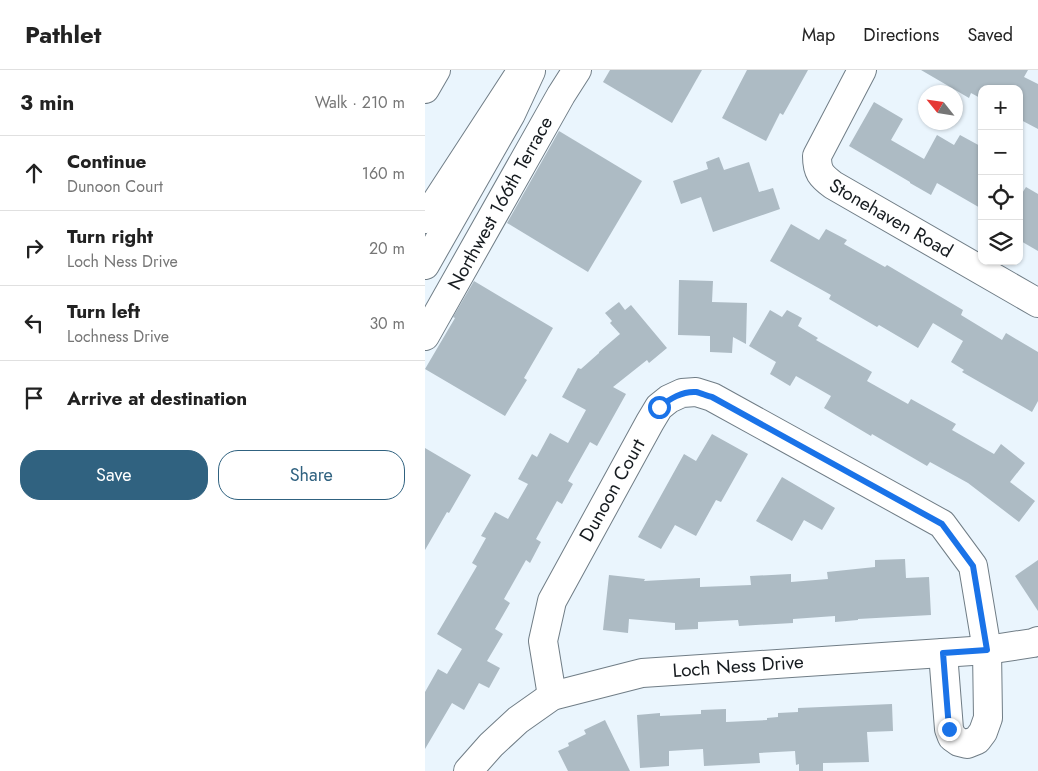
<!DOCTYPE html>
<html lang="en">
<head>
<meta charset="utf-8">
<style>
	:root { --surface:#fff; --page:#f6f6f6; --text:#222; --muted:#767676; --line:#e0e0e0; --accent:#306280 }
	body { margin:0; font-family:Jost,sans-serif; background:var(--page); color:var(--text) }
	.controls { position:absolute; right:15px; top:15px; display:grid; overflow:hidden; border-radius:10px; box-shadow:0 1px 4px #0004 }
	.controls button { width:45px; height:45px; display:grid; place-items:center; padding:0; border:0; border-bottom:1px solid var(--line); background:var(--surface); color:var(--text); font:25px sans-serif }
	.compass { position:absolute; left:493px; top:15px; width:45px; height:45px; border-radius:50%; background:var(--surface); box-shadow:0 1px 4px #0004; rotate:300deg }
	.stop { position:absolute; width:15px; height:15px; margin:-11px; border:4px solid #1a73e8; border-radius:50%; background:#fff }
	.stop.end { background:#1a73e8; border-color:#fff; box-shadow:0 1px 5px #0008 }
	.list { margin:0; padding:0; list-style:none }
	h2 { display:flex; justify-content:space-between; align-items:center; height:65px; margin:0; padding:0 20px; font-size:21px }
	h2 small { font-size:16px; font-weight:400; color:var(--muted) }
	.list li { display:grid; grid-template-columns:32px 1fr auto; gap:15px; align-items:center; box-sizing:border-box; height:75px; padding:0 20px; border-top:1px solid var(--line) }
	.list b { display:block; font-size:19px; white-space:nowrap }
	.list p { margin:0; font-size:16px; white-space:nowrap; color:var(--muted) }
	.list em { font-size:16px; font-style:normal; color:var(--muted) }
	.actions { display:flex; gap:10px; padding:15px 20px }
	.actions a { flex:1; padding:11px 0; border:1px solid var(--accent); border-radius:20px; text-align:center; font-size:18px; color:var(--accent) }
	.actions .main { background:var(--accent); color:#fff }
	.icon { flex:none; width:28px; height:28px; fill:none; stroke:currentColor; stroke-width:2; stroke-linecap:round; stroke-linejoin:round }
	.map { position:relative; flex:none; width:613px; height:701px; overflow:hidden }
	header { display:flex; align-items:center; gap:30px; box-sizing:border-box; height:70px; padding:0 25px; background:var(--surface); border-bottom:1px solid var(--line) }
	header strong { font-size:24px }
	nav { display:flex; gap:28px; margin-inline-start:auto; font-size:18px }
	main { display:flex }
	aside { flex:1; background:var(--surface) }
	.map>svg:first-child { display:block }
</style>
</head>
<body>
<header>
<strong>Pathlet</strong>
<nav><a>Map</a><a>Directions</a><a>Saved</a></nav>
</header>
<main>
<aside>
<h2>3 min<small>Walk · 210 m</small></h2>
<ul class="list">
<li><svg class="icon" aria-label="ahead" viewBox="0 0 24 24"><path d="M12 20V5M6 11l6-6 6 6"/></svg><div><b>Continue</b><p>Dunoon Court</p></div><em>160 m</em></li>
<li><svg class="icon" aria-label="right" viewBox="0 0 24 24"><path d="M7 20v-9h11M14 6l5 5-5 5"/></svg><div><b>Turn right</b><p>Loch Ness Drive</p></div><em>20 m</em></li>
<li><svg class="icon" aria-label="left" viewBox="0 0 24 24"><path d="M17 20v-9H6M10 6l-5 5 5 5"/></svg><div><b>Turn left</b><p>Lochness Drive</p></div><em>30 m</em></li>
<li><svg class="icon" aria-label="arrive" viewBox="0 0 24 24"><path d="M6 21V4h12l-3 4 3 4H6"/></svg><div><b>Arrive at destination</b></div></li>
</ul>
<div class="actions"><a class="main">Save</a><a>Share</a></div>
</aside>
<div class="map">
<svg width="613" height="701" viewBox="0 0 613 701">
	<rect width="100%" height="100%" fill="#eaf5fd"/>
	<g fill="#adbbc4">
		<path d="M185,0H277L247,53L178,12Z"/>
		<path d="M322,0H383L358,45L355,43L341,71L297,48Z"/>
		<path d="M496,0H603L599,7L613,14V59L594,49V19H557V29L546,23L544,28Z"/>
		<path d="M449,32L478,49L466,70L499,89L512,65L529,75L535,65L557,77V139L512,113L506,125L485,113V112L424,76Z"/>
		<path d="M134,61L217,111L163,202L82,153Z"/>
		<path d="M294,87L299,100L324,92L334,122L348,118L355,139L288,162L276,127L256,134L248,111L283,99L281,92Z"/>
		<path d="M601,117L613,124V181L594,170V128Z"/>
		<path d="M366,154L394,170L401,159L422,170L419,174L460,197L462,195L538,240L536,245L577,270L581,263L613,282V331L607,342L537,302L539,300L526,292L538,271L508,253L493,278L454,255L452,257L404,229L406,225L345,191Z"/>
		<path d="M254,210L288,211L287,232L322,233L321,274L308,267L307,283L285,282V266L253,265Z"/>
		<path d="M49,211L128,258L99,308L102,310L80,346L0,299L30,248L28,247Z"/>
		<path d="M194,232L200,240L206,235L242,278L224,293L222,290L188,317L201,324L172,376L165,372L143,411L148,414L137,434L132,431L111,469L116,472L105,493L101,490L79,529L85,533L70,559L78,564L62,591L75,598L64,618L54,613L39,640L27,633L0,679V622L13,599L22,604L37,579L12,564L52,496L47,493L61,468L56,466L70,442L83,449L103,414L93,409L107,384L112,387L125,363L143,373L161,340L137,327L153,298L156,299L174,283V282L195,264L185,253L187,251L180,243Z"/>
		<path d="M345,240L357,247L362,240L377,248L373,256L393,268L391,270L447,302L442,311L483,334L486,329L531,354L527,360L569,384L576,374L600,393L585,412L610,431L594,452L543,413L505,392L502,396L447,364L446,366L399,338L406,326L371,306L365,316L345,304L351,292L324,276Z"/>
		<path d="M287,364L323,384L296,432L291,430L271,466L250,455L236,479L213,467L259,384L271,391Z"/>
		<path d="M0,378L46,405L24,443L22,442L0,480Z"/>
		<path d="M357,407L410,438L397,460L379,450L367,471L331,451Z"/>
		<path d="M480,489L481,508L504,507L506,545L433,549V550L410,552V546L368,549V553L314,556L313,550L273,552V559L250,560V553L204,549L203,563L178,560L184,505L220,509L219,511L275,508V517L326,515L325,506L366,504V512L403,509L402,502L450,497V490Z"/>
		<path d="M613,490V541L590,506Z"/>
		<path d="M467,634L468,661L442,662L444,692L398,693V701H374V694L371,695L370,681L334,683L335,693L279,696L278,679L244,681V696L215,698L212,645L235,643V646L276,644V640L301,639V652L342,650V648L353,647V643L373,642V638Z"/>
		<path d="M180,650L205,701H143L133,681L144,676L143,673L161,664L159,660Z"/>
	</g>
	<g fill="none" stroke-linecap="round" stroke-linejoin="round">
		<defs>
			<g id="minor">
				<path d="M437,0L392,86C392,102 396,106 408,115L613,233"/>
				<path d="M0,195L86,44L106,1"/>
				<path d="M0,266L136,25L152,0"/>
				<path d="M127,626L118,571L127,531L225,352L234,337L244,329L257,323L271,322L287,327L517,454L548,496L562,580L563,648L558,662L552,670L542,674L534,672L527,667L524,659L518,583"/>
				<path d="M43,701L66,675L93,650L127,626L217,603L562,580L608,573L613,571"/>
			</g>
			<g id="highway">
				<path d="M0,19L11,0"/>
				<path d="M0,149L97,0"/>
			</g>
		</defs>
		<use href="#minor" stroke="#707d86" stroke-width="30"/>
		<use href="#highway" stroke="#707d86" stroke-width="30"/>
		<use href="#minor" stroke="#fff" stroke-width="28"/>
		<use href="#highway" stroke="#fff" stroke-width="28"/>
	</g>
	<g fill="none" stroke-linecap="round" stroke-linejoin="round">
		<path stroke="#1a73e8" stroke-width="6" d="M234,337C245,329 257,321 271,322C276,323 282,326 287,327L517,454L548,496L562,580L518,583L524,659"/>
	</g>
	<g text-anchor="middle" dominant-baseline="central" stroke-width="4.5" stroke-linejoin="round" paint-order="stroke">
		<g font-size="19" fill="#161b1f" stroke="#fff">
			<text transform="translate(75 133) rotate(-61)">Northwest 166th Terrace</text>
			<text transform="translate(466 148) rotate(30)">Stonehaven Road</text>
			<text transform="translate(187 420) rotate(-61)">Dunoon Court</text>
			<text transform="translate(313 596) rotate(-4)">Loch Ness Drive</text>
		</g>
	</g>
</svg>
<div class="controls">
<button>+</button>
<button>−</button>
<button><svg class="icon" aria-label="locate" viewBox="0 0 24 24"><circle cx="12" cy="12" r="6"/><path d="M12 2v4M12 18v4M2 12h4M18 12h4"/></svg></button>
<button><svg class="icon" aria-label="layers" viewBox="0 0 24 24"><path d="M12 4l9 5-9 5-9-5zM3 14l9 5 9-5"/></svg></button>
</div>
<svg class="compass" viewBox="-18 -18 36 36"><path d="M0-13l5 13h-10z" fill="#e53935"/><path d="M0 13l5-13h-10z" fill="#767676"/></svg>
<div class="stop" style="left:234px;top:337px"></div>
<div class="stop end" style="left:524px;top:659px"></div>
</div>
</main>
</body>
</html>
